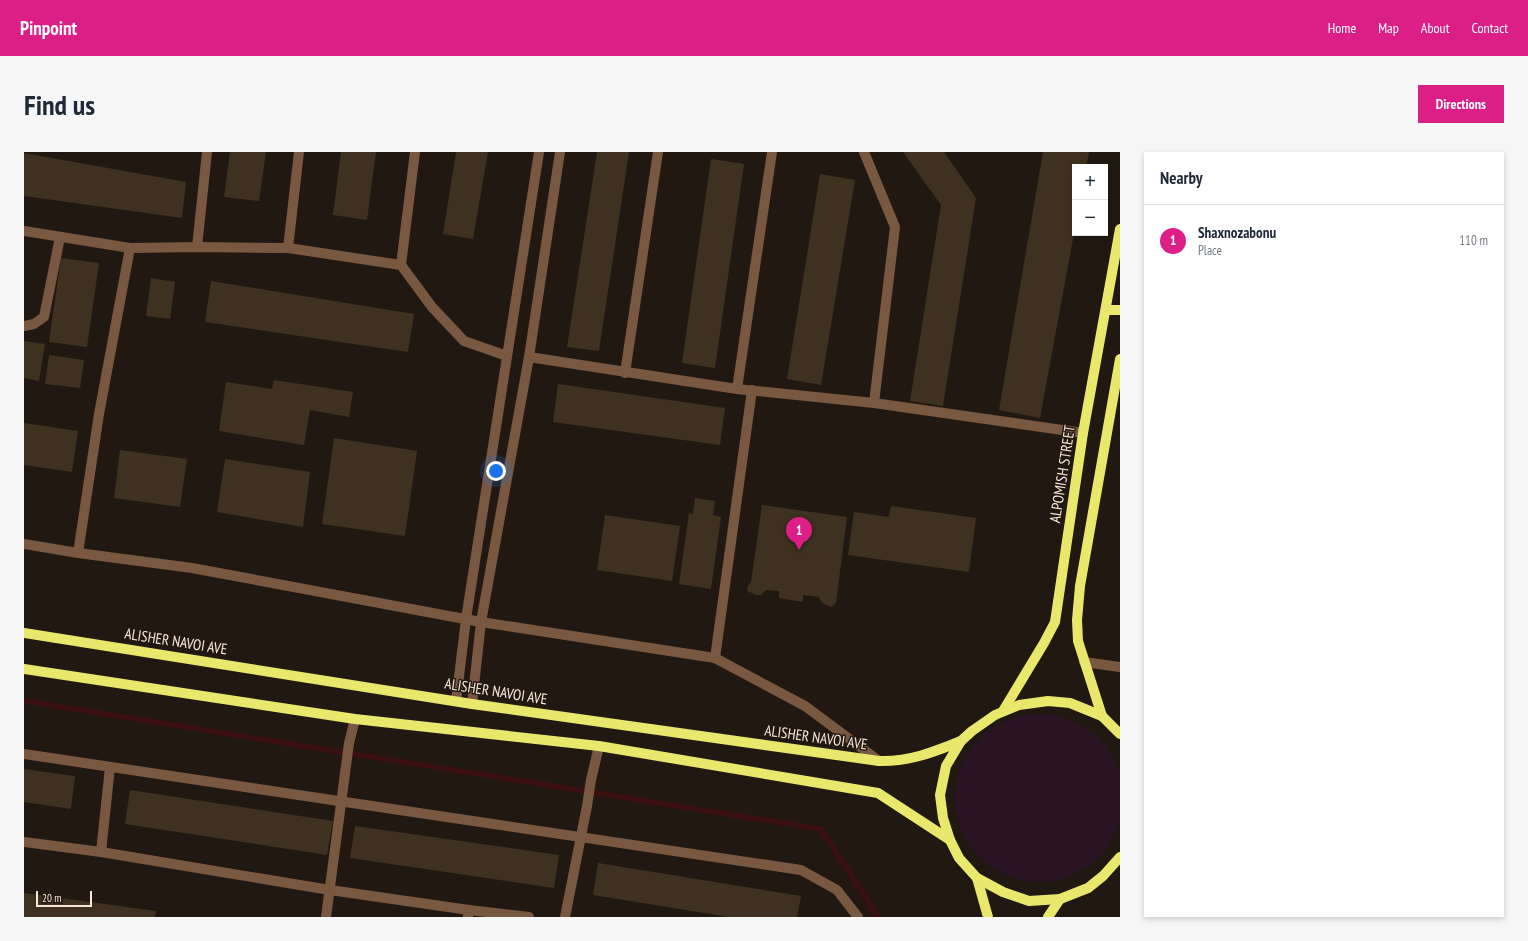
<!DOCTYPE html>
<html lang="en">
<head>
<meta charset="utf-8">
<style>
	:root { --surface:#fff; --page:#f6f6f7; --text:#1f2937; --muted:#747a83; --line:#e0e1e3; --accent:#dc1f86 }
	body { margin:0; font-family:"PT Sans Narrow",sans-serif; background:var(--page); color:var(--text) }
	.controls { position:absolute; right:12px; top:12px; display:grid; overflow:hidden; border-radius:0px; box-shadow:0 2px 6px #0003 }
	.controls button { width:36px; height:36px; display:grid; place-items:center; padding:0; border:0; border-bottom:1px solid var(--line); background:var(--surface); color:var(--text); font:20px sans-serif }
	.scale { position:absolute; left:12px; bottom:10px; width:56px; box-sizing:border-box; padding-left:4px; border:2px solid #f9e7d6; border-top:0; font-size:11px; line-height:14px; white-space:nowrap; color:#f9e7d6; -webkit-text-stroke:3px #211911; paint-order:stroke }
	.you { position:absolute; left:472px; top:319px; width:14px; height:14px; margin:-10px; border:3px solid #fff; border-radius:50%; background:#1a73e8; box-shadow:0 0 0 6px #1a73e833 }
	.badge { display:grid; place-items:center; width:26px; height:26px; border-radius:50%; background:var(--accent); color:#fff; font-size:13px; font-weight:700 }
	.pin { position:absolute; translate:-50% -33px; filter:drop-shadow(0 1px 2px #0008) }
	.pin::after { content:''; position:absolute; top:21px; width:14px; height:12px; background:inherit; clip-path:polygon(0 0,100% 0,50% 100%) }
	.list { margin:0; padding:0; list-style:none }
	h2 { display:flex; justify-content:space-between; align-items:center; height:52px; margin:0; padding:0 16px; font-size:17px }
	h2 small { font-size:13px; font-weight:400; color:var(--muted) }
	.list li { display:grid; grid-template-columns:26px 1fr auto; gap:12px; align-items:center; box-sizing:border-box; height:72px; padding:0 16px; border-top:1px solid var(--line) }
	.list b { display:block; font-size:15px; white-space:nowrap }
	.list p { margin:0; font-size:13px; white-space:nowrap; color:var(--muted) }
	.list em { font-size:13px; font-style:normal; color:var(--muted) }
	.map { position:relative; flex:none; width:1096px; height:765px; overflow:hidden; border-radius:0px }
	header { display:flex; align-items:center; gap:24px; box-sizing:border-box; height:56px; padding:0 20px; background:var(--accent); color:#fff }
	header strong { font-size:19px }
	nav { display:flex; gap:22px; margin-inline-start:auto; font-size:14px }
	.intro { display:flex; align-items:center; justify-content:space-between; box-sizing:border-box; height:96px; padding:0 24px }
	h1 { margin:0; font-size:28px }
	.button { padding:10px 18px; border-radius:0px; background:var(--accent); color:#fff; font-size:14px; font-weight:700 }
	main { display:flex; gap:24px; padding:0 24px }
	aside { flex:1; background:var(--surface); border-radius:0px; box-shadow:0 2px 6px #0003 }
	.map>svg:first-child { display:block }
</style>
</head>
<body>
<header>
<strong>Pinpoint</strong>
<nav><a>Home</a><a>Map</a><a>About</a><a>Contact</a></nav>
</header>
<div class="intro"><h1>Find us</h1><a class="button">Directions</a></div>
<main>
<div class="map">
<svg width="1096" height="765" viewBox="0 0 1096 765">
	<rect width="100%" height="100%" fill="#211911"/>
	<circle fill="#2a1423" cx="1015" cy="646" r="84"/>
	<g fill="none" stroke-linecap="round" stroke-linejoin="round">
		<path stroke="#3a1011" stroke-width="5.5" d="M0,549L797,677L854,765"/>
	</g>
	<g fill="#3f311f">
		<path d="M206,0H242L235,49L200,45Z"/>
		<path d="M317,0H352L343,68L309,63Z"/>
		<path d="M432,0H464L449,87L419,82Z"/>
		<path d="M573,0H605L575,199L543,195Z"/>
		<path d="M879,0H920L952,46L919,254L886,249L917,53Z"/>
		<path d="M1019,0H1065L1062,15H1051V76L1016,266L975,258Z"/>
		<path d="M0,1L162,30L158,66L0,44Z"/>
		<path d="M687,7L720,12L691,216L658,211Z"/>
		<path d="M796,22L831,28L797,233L763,227Z"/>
		<path d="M37,106L75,111L63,195L25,190Z"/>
		<path d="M127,126L151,130L146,167L122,164Z"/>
		<path d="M187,129L390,162L384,200L181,170Z"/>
		<path d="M0,189L21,192L15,229L0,226Z"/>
		<path d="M25,203L60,208L56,236L21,232Z"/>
		<path d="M250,228L329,240L325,265L286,258L280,293L195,279L202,230L248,237Z"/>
		<path d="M534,232L701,256L696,293L529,270Z"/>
		<path d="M0,271L54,279L48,320L0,313Z"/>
		<path d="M310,286L393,299L381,384L298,372Z"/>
		<path d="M96,298L163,307L156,355L90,346Z"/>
		<path d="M201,307L286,320L279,375L193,360Z"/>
		<path d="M671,346L691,349L689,363L697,365L687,437L655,432L665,361L669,362Z"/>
		<path d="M738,353L823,365L812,451L807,455L798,451L795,445L779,443V450L755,446V439L742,438L737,443H733L723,439L724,433L727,430Z"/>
		<path d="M867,354L952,366L945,420L824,403L830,360L865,365Z"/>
		<path d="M581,363L656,374L648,429L573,418Z"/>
		<path d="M0,617L51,624L47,657L0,650Z"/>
		<path d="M106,638L309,669L303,703L101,672Z"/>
		<path d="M331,674L535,703L530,736L326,706Z"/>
		<path d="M574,711L777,744L773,765H705L569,743Z"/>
		<path d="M0,741L132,759L131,765H0Z"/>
	</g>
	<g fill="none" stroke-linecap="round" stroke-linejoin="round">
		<g stroke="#795842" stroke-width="10">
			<path d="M840,0L871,75L850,251"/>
			<path d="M0,79L106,96"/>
			<path d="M173,95L183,0"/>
			<path d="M264,96L275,0"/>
			<path d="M377,113L391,0"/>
			<path d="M0,174L10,172L20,165L36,85"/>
			<path d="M505,205L713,237L850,251L1059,281"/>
			<path d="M601,221L634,0"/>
			<path d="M713,237L748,0"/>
			<path d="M0,392L54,401L168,416L457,470L691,506L781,554L855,609"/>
			<path d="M54,401L75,262L106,96L173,95L264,96L377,113L408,155L440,189L483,204"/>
			<path d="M691,506L728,238"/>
			<path d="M1060,510L1096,515"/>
			<path d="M432,549L442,467L515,0"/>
			<path d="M448,552L457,470L505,205L536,0"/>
			<path d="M0,602L777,718L813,738L834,765"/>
			<path d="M0,690L77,700L306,738L445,758"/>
			<path d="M77,700L86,615"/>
			<path d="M444,764L445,758L505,765"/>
			<path d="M302,765L325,591L331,567"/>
			<path d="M541,765L563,654L567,628L575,594"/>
		</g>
		<g stroke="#eae86c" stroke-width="10">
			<path d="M1082,158H1096"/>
			<path d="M0,481L448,552L855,609C885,610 910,600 937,589"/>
			<path d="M0,517L331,567L575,594L854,641L926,688"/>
			<path d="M979,559L1020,491L1031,470L1059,281L1096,77"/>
			<path d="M1078,564L1054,489L1053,468L1056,434L1096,207"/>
			<path d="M1096,582L1078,564L1046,551L1024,549L995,553L971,563L948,579L937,589L922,614L916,643L919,666L926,688L935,706L953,726L979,740L1005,749L1036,747L1064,736L1079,724L1096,705"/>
			<path d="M953,726L964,765"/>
			<path d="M1024,765L1036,747"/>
		</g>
	</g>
	<g text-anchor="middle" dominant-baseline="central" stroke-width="3" stroke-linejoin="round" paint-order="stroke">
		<g font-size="15" fill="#f9e7d6" stroke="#211911">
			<text transform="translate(1038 322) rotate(-81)">ALPOMISH STREET</text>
			<text transform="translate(152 489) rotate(9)">ALISHER NAVOI AVE</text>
			<text transform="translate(472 539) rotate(9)">ALISHER NAVOI AVE</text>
			<text transform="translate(792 585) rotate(8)">ALISHER NAVOI AVE</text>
		</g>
	</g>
</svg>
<div class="controls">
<button>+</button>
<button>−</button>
</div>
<div class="scale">20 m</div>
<div class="you"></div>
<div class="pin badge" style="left:775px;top:398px">1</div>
</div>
<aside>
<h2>Nearby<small></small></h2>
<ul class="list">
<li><span class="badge">1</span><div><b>Shaxnozabonu</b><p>Place</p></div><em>110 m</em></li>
</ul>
</aside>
</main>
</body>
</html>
